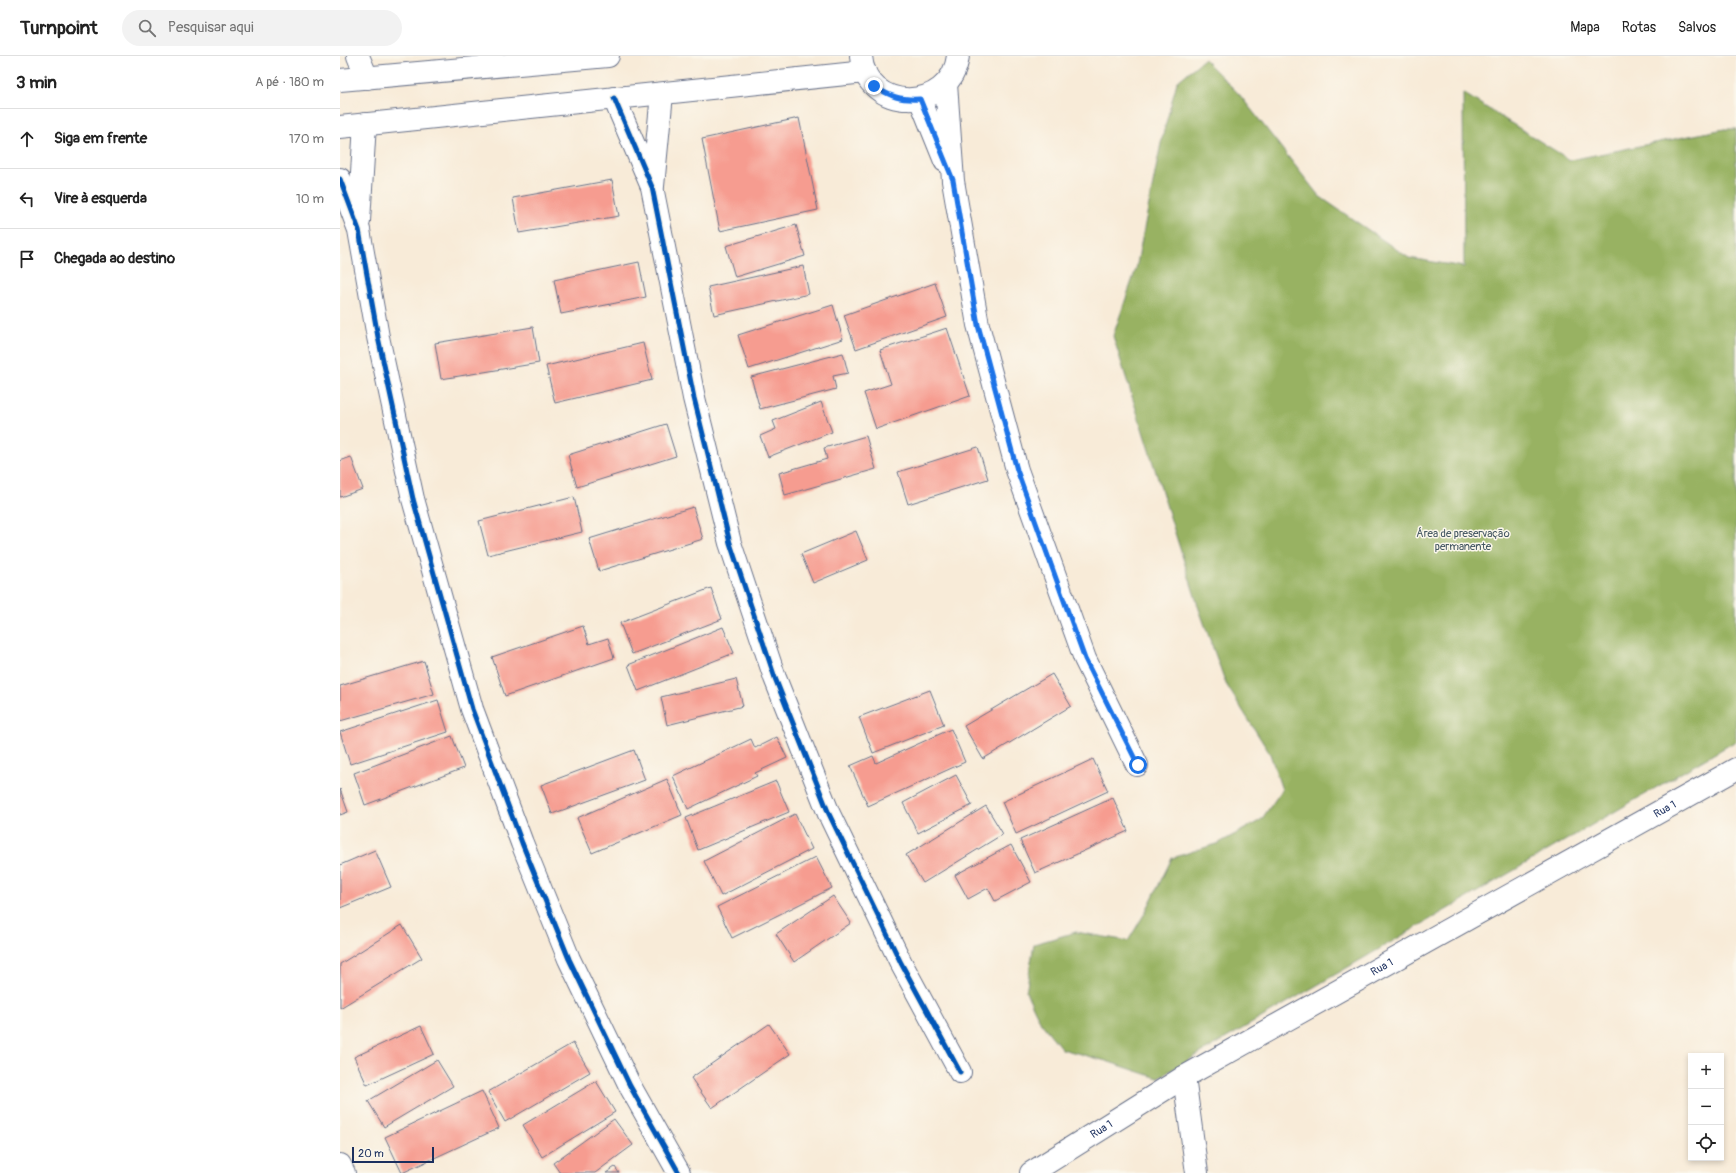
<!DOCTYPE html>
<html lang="pt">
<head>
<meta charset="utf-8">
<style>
	:root { --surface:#fff; --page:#f2f2f2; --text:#222; --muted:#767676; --line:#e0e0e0 }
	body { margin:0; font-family:Pangolin,sans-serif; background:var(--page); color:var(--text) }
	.controls { position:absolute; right:12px; bottom:12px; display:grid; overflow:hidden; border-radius:0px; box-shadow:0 2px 6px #0003 }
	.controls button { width:36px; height:36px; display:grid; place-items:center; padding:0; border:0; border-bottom:1px solid var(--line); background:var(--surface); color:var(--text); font:20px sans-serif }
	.scale { position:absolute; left:12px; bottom:10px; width:82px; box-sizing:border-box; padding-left:4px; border:2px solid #1b2f5e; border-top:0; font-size:11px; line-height:14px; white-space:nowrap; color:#1b2f5e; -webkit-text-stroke:3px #fbf7ec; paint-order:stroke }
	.stop { position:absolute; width:12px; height:12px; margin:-9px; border:3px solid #1a73e8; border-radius:50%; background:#fff }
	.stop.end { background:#1a73e8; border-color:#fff; box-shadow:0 1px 4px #0008 }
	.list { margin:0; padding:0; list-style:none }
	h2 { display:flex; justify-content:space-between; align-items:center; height:52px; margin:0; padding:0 16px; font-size:17px }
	h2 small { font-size:13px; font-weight:400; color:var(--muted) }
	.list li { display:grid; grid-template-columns:26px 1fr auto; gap:12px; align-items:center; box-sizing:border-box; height:60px; padding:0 16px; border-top:1px solid var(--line) }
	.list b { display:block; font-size:15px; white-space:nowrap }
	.list em { font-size:13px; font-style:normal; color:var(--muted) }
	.icon { flex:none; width:22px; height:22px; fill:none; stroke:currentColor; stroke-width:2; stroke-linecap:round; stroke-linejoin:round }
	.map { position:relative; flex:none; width:1396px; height:1117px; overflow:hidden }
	header { display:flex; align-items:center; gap:24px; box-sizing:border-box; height:56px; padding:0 20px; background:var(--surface); border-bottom:1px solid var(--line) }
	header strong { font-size:19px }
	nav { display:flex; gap:22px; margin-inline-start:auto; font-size:14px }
	.search { width:280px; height:36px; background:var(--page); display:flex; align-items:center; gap:10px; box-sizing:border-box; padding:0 14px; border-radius:22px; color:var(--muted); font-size:15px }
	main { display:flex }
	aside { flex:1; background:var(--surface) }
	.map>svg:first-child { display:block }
</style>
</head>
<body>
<header>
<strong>Turnpoint</strong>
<div class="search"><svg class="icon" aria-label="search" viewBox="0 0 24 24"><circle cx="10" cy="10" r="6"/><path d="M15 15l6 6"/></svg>Pesquisar aqui</div>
<nav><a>Mapa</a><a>Rotas</a><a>Salvos</a></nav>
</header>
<main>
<aside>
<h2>3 min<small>A pé · 180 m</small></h2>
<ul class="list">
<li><svg class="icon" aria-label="ahead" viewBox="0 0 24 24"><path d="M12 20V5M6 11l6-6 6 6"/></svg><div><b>Siga em frente</b></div><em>170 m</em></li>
<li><svg class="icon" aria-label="left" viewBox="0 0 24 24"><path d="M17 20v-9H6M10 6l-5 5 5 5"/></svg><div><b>Vire à esquerda</b></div><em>10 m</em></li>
<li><svg class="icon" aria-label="arrive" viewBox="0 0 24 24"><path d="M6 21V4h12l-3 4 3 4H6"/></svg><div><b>Chegada ao destino</b></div></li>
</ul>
</aside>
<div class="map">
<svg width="1396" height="1117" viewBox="0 0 1396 1117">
	<rect width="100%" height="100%" fill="#fbf7ec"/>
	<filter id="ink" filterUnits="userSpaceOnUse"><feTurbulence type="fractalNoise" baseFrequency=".025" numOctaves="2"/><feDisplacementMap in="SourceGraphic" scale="8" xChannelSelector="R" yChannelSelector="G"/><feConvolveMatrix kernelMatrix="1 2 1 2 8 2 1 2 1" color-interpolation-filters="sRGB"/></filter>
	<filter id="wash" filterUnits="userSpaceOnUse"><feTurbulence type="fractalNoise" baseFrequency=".012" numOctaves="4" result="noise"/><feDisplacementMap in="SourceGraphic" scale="16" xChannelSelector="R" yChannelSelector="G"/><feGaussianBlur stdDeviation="0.9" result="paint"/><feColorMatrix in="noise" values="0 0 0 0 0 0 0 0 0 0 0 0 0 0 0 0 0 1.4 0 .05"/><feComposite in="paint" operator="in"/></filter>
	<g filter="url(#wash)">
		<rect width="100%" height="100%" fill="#f8ebd8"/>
		<path fill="#98b262" stroke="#5a7060" d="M864,3L899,38L979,140L1069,202L1124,211L1123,37L1230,104L1384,73H1396V685L818,1022L766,1005L722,993L701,967L686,936L694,888L736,876L788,885L805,857L832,802L879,787L921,764L942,734L930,698L886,628L859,553L773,280L796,213L822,82L837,26Z"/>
		<g id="blocks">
			<g fill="#f69c90">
				<path d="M459,62L478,154L380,175L362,83Z"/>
				<path d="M272,124L279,160L179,177L173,142Z"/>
				<path d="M456,169L465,200L395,221L386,190Z"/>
				<path d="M299,206L306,241L221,258L214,224Z"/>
				<path d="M463,210L469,238L374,259L368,231Z"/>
				<path d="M595,227L607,261L516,293L504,259Z"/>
				<path d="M493,249L503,283L409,313L398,279Z"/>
				<path d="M193,271L199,307L101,323L95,287Z"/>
				<path d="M607,272L630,340L536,373L524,337L551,328L540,294Z"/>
				<path d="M303,287L312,324L215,347L206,310Z"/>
				<path d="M503,297L508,317L493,320L496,333L420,353L411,321Z"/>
				<path d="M481,346L492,376L428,401L420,380L436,373L433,365Z"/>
				<path d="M326,368L336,400L237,431L228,399Z"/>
				<path d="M526,380L536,413L445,439L439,417L487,403L484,392Z"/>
				<path d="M638,391L648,423L568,448L558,416Z"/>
				<path d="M11,401L23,433L0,441V405Z"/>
				<path d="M234,441L242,476L148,499L139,465Z"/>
				<path d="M353,451L363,483L259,515L249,483Z"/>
				<path d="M516,475L528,504L473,527L461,498Z"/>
				<path d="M371,532L382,563L292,598L280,567Z"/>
				<path d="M243,570L249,588L268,582L274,602L165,640L152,601Z"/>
				<path d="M383,571L394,597L298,635L288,609Z"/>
				<path d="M84,605L94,638L0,665V630Z"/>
				<path d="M712,618L731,650L643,703L624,670Z"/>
				<path d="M396,623L403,650L327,669L321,641Z"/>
				<path d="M590,634L604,669L533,697L519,661Z"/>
				<path d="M98,644L108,676L10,708L0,676Z"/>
				<path d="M611,673L625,706L528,750L510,710L533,700L536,707Z"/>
				<path d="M112,680L124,712L25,749L14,717Z"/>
				<path d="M437,681L447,702L415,717L417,720L348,753L333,720L411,683L415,692Z"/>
				<path d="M294,694L305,724L212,758L201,729Z"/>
				<path d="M753,703L768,735L676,778L662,746Z"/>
				<path d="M616,719L632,749L578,777L563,747Z"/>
				<path d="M327,723L342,759L252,797L237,762Z"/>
				<path d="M436,725L449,756L358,794L346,762Z"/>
				<path d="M0,733L8,756L0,759Z"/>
				<path d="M773,742L788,775L695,817L680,784Z"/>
				<path d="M646,750L663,778L583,827L566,799Z"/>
				<path d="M455,758L472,793L381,840L364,805Z"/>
				<path d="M671,789L691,826L655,845L648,832L628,843L615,819Z"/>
				<path d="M35,794L51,831L0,852V809Z"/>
				<path d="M476,801L492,832L392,882L377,851Z"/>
				<path d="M493,840L511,867L454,906L436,878Z"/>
				<path d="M62,869L82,902L0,952V908Z"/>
				<path d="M429,968L450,998L372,1052L351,1022Z"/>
				<path d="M81,970L94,998L27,1029L14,1001Z"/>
				<path d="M233,987L250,1016L165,1066L148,1036Z"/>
				<path d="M97,1004L113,1030L44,1071L28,1045Z"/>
				<path d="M256,1025L275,1056L202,1101L183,1069Z"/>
				<path d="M142,1035L159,1072L62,1117L45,1081Z"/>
				<path d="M274,1063L293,1089L255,1117H220L213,1107Z"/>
				<path d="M275,1111L279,1117H266Z"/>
			</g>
		</g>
	</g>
	<g filter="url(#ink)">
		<use href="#blocks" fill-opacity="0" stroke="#687189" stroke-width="1"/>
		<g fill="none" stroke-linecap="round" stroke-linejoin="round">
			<defs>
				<g id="street">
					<path d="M18,0L27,22"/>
					<path d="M521,0C525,57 611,58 618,0"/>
					<path d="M0,24L268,0"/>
					<path d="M606,28L613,125L638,269L677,414L745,603L797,709"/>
					<path d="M274,42L312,131L354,342L390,487L435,622L489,758L561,907L620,1016"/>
					<path d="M580,43L605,105"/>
					<path d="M0,71L525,16"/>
					<path d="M0,123L19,174L38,281L73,443L132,653L182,787L229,903L290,1030L339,1117"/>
					<path d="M313,130L322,38"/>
					<path d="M19,165L25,68"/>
					<path d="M844,1021L857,1117"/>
					<path d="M0,1109L4,1117"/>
				</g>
				<g id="secondary">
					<path id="s1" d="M691,1117L844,1021L1396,713"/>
				</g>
			</defs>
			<use href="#street" stroke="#687189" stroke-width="24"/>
			<use href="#secondary" stroke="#687189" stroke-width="24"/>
			<use href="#street" stroke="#fff" stroke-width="22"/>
			<use href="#secondary" stroke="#fff" stroke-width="22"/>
			<defs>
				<g id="cycleway">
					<path d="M274,42L312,131L354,342L390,487L435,622L489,758L561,907L620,1016"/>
					<path d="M0,123L19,174L38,281L73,443L132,653L182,787L229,903L290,1030L339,1117"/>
				</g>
			</defs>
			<use href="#cycleway" stroke="#fbf7ec" stroke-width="8"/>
			<use href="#cycleway" stroke="#0057b8" stroke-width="5"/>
		</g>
	</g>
	<g fill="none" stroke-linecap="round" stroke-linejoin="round" filter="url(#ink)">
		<path stroke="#1a73e8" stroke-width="5" d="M534,30C551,41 560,44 580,43L613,124L638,269L677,414L745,603L798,709"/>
	</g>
	<g text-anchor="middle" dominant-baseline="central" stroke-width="3" stroke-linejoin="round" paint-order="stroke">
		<g font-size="11" fill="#445762" stroke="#fbf7ec">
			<text x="1123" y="477">Área de preservação<tspan x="1123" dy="13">permanente</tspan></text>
		</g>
		<g font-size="11" fill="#1b2f5e" stroke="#fbf7ec">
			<text stroke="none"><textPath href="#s1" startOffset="731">Rua 1</textPath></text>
			<text stroke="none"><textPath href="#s1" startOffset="407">Rua 1</textPath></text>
			<text stroke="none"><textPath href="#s1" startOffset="83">Rua 1</textPath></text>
		</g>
	</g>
</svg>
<div class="controls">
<button>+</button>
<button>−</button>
<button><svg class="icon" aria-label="locate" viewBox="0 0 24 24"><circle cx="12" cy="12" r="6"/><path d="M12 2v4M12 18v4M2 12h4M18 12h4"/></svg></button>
</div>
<div class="scale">20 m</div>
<div class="stop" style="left:798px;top:709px"></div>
<div class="stop end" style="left:534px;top:30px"></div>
</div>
</main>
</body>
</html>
